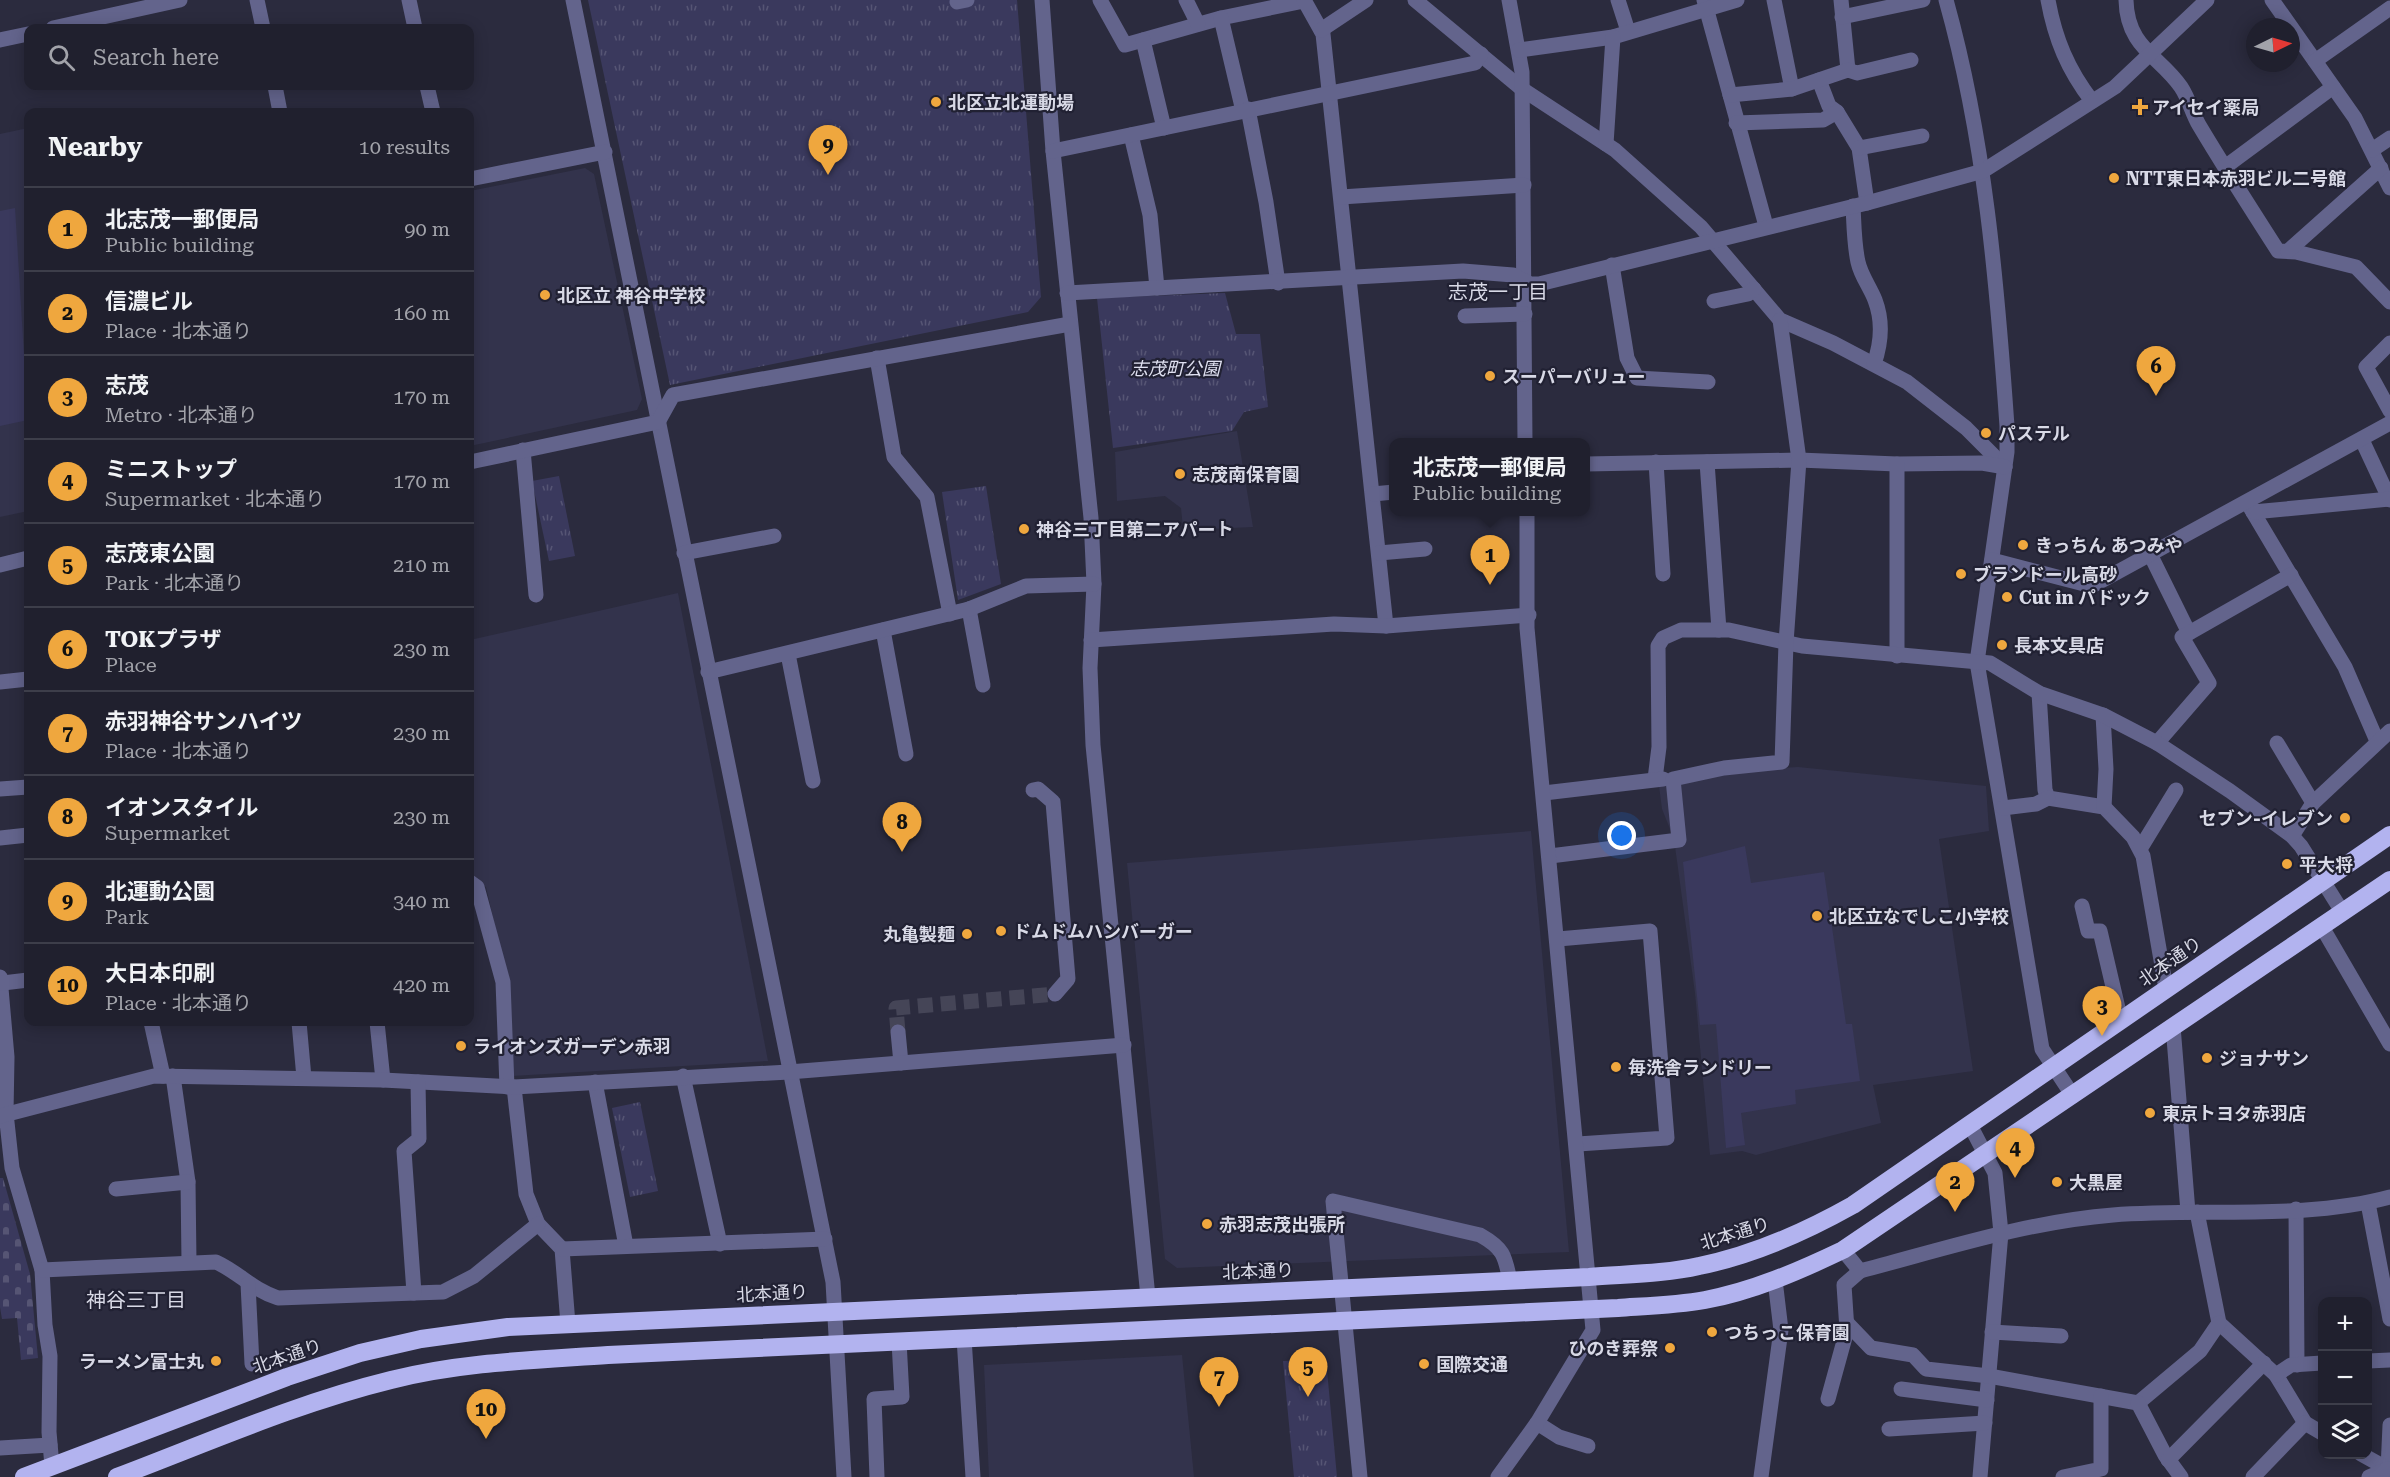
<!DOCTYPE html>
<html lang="en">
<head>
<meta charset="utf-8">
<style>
	:root { --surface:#20202e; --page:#2d2d3a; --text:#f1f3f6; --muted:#a2a3aa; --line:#3d3e4a; --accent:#efa73e }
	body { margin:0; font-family:"Roboto Serif","Noto Sans JP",serif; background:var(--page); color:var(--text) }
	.controls { position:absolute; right:18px; bottom:18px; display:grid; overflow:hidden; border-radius:12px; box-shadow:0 3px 15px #0003 }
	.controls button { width:54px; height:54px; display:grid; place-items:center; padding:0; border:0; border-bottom:2px solid var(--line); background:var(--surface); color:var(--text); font:30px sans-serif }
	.compass { position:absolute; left:2246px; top:18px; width:54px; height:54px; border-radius:50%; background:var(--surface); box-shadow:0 3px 15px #0003; rotate:85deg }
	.you { position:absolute; left:1622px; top:836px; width:21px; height:21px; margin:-15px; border:4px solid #fff; border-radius:50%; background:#1a73e8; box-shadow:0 0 0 9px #1a73e833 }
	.badge { display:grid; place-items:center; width:39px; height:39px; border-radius:50%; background:var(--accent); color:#111; font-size:20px; font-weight:700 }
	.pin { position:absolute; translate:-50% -50px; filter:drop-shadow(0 2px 3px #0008) }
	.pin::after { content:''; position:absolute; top:32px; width:21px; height:18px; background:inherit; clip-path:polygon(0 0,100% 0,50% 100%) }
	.popup { position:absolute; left:1389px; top:438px; width:201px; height:78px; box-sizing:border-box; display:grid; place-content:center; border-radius:12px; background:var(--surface); filter:drop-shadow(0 2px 4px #0005); font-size:20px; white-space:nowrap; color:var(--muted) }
	.popup b { font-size:22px; color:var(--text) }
	.popup::after { content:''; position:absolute; left:50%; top:100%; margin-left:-12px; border:12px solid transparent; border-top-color:var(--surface) }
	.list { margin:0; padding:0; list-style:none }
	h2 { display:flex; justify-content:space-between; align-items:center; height:78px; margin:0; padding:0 24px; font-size:26px }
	h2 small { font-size:20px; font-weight:400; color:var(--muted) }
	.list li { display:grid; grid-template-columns:39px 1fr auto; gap:18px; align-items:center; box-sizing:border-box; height:84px; padding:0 24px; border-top:2px solid var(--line) }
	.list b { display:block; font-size:22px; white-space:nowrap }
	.list p { margin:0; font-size:20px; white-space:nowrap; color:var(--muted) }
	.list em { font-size:20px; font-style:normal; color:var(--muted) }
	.icon { flex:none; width:33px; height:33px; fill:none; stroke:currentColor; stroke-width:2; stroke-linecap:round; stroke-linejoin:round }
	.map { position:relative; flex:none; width:2390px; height:1477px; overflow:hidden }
	.search { position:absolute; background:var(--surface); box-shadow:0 3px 15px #0003; left:24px; top:24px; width:450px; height:66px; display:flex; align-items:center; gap:15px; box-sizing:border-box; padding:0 21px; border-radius:12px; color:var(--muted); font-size:22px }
	.panel { position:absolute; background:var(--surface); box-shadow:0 3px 15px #0003; left:24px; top:108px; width:450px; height:918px; border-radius:12px }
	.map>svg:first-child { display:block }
</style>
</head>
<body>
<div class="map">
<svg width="2390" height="1477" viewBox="0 0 2390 1477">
	<defs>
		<pattern id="cemetery-stones" width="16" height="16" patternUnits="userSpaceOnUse" patternTransform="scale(1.5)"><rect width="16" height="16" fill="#3a395d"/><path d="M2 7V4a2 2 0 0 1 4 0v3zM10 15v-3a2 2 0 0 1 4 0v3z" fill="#565574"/></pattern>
		<pattern id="park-tufts" width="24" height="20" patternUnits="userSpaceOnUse" patternTransform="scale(1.5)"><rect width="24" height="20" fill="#3a395d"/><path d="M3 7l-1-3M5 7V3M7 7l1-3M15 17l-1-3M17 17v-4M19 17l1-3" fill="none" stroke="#565574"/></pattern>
	</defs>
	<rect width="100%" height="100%" fill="#2b2b3e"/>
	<g fill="#33334c">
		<path d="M28,128V511L0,517V134Z"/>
		<path d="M585,168L594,174L642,399L637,410L470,446V191Z"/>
		<path d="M1237,431L1253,527L1189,530L1183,528L1181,508L1165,496L1117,501L1115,452Z"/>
		<path d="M678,593L768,1061L512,1076L505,970L486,887L470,877V640Z"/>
		<path d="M1798,767L1986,786L1989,831L1939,839L1973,1071L1873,1085L1881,1123L1756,1155L1742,1151L1710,1155L1695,993L1674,839L1662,809L1659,786L1738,771Z"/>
		<path d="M1531,831L1569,1252L1177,1268L1165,1259L1127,863Z"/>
		<path d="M1182,1355L1194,1477H989L984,1365Z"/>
	</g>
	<g fill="#3a395d">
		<path d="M15,208L28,420L0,426V211Z"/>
		<path d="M1745,846L1751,883L1824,872L1846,1024H1852L1860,1081L1795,1090L1796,1104L1741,1113L1745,1145L1726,1148L1716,1024L1700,1025L1683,862Z"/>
	</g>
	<path fill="url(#cemetery-stones)" d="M0,1178H3L30,1274L38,1358L21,1360L17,1318L2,1319L0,1307Z"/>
	<g fill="url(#park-tufts)">
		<path d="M588,0H1017L1041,297L1028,312L670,385Z"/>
		<path d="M1225,293L1236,334H1260L1268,407L1244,412L1232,431L1113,448L1097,298Z"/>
		<path d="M559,476L575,556L549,561L532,481Z"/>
		<path d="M986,486L1001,584L958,600L942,492Z"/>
		<path d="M640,1102L658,1191L630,1197L612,1108Z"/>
		<path d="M1326,1360L1337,1477H1294L1283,1361Z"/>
	</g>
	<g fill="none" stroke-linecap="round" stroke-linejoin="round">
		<path stroke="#454557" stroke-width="15" stroke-dasharray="15 8" stroke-linecap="butt" d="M898,1032L896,1008L1055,994"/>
		<g stroke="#63648c" stroke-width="15">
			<path d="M257,0L263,28"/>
			<path d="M409,0L415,28"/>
			<path d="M573,0L833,1282L844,1477"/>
			<path d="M1042,0L1053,151L1091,518L1094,584L1090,668L1093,745L1148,1297"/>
			<path d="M1100,0L1125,45L1221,18L1304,1"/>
			<path d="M1186,0L1198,24"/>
			<path d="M1304,0L1323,34L1386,626"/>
			<path d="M1415,0L1522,89L1615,150L1701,227L1780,320L1833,343L1907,382L1966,428L2005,467"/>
			<path d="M1509,0L1522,72L1525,442"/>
			<path d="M1618,0L1628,31"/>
			<path d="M1704,0L1766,226"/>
			<path d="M1774,0L1792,89"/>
			<path d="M1841,0L1848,70"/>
			<path d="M1946,0C1985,139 1997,283 2007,426V452L1977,662L2042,1049L2073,1096"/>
			<path d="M2048,0C2055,39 2068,70 2092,101"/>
			<path d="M2126,0C2127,48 2160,56 2181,87C2189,99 2192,113 2199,125C2224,167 2251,209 2278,251L2296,252L2356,267L2390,302"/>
			<path d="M2272,0L2355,118L2390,188"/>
			<path d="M957,2L967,0"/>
			<path d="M1842,17L1923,0"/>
			<path d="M1221,18L1243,111"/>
			<path d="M53,28L180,0"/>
			<path d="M1321,30L1366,0"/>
			<path d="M0,40L28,34"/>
			<path d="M1143,40L1164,128"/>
			<path d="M1519,50L1613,37L1737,0"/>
			<path d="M2315,61L2390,8"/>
			<path d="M1819,80L1829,106L1837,112L1859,148L1867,203"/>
			<path d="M275,86L280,112"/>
			<path d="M427,86L433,112"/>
			<path d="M1730,95L1792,89L1848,70L1857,73L1911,60"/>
			<path d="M1248,109L1266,202L1278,283"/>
			<path d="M1736,123L1823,120L1837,112"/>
			<path d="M1131,135L1150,215L1157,288"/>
			<path d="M1606,144L1613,37"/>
			<path d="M1859,148L1922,136"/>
			<path d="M2372,150L2390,138"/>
			<path d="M1053,151L1475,63L1481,54"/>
			<path d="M2225,167L2333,87"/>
			<path d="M470,179L605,152"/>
			<path d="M1341,197L1524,185"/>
			<path d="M1853,206C1854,224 1854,244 1858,262C1861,276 1870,287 1875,300C1883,321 1881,344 1874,364"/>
			<path d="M2288,251L2381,168"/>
			<path d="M1612,265L1627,358L1637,378L1708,382"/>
			<path d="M1067,293L1463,271L1513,275L1530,284H1539L1867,203L1983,171L2115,87L2207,0"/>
			<path d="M1714,301L1748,294L1754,289"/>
			<path d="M1465,316L1525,314"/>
			<path d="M2390,343L2366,367L2390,411"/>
			<path d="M877,358L894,457L927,497L950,614"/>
			<path d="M2362,440L2390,500"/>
			<path d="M523,450L536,595"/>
			<path d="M470,462L658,422L673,395L1070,324"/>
			<path d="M1656,462L1663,574"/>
			<path d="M1707,462L1719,630"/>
			<path d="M1586,464L1799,460L1897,464L1982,463L2005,467"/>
			<path d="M1373,494L1394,492"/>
			<path d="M2247,502L2345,667L2377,741"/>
			<path d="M2253,512L2390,499"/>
			<path d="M684,553L774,536"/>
			<path d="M1379,553L1425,549"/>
			<path d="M2151,556L2189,633"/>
			<path d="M1992,560L2092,586L2390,423"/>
			<path d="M0,565L28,558"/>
			<path d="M969,609L983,685"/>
			<path d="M883,630L906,754"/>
			<path d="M1091,640L1334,624L1386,626L1529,615"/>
			<path d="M788,654L813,781"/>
			<path d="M1897,656V464"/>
			<path d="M708,672L969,609L1026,586L1094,584"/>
			<path d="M0,682L28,679"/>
			<path d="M2039,693L2045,790L2048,798L2104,807L2133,837L2143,856L2166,989"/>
			<path d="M2103,715L2106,769L2104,807"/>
			<path d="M2157,743L2209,683L2182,637L2291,575"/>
			<path d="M2277,743L2313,803"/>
			<path d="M1655,779L1659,747L1658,646L1663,638L1681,630H1729L1802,646L1990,663L2039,693L2103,715L2157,743L2230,791L2292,836L2301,846L2343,913"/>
			<path d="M0,789L28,787"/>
			<path d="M1033,790L1038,789L1053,802L1068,979L1055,994"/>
			<path d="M1544,793L1663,779"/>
			<path d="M2003,808L2036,804L2048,798"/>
			<path d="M2292,836L2313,803L2390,731"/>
			<path d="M0,838L28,835"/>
			<path d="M2140,849L2176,790"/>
			<path d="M1550,856L1679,840L1673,779L1724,768L1782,762L1786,643L1799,460L1780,320"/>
			<path d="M470,882L477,887L503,982L507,1087"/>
			<path d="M2082,906L2088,931H2100L2121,1021"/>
			<path d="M2322,927L2390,1044"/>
			<path d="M1558,939L1650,931L1667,1138L1578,1144"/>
			<path d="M0,977L7,1057L6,1113L12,1168L42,1270L45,1325L50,1356L49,1432L52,1466"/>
			<path d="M3,983L28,980"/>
			<path d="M151,1022L163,1076"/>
			<path d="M299,1022L304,1078"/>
			<path d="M377,1022L383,1080"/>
			<path d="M2173,1026L2188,1212"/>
			<path d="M898,1032L901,1063"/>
			<path d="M173,1076L188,1182L189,1262"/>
			<path d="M683,1076L720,1244"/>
			<path d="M595,1082L626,1246"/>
			<path d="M514,1087L526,1194L538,1224L562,1249L568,1324"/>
			<path d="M0,1116L154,1076L383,1080L514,1087L789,1072L1124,1045"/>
			<path d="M1970,1125L1995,1173L2001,1233L1980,1477"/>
			<path d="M116,1189L188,1182"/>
			<path d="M2368,1203L2390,1319"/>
			<path d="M2296,1209L2297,1365"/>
			<path d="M2197,1212L2219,1323L2276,1375L2305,1423L2322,1433"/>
			<path d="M562,1249L825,1239"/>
			<path d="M1843,1250L1860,1271C1944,1249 2026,1222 2113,1215C2201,1208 2305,1220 2390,1197"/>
			<path d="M42,1270L216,1262C240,1273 251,1289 278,1298L443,1292L474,1276L538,1224"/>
			<path d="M248,1284L252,1364"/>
			<path d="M414,1293L404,1151L419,1139L418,1082"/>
			<path d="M1847,1323L1871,1348L1913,1355L1926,1369L1989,1376L2138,1403L2200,1351L2219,1323"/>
			<path d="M1992,1332L2061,1336"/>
			<path d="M964,1338L973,1477"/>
			<path d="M2368,1361L2390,1360"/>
			<path d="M2276,1375L2291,1365L2322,1363"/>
			<path d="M1901,1389L1987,1400"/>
			<path d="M1828,1399L1847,1330L1844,1285L1860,1271"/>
			<path d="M2138,1403L2165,1455L2181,1477"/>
			<path d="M1537,1423L1559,1437L1588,1446"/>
			<path d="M2390,1425L2388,1469L2390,1474"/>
			<path d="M1889,1429L1985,1423"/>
			<path d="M0,1448L50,1445"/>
			<path d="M2361,1454L2388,1469"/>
			<path d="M2168,1460L2264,1363"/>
			<path d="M877,1477L874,1399L902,1397L899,1341"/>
			<path d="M1360,1477L1333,1201L1480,1235C1503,1248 1505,1255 1510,1281"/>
			<path d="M1498,1477L1537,1423L1593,1330L1527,628V512"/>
			<path d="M1761,1477L1781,1330L1775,1280"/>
			<path d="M2063,1477L2101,1469V1396"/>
			<path d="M2253,1477L2305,1423"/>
			<path d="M2369,1477L2388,1469"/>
		</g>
		<g stroke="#b2b3ef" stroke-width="18">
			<path d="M24,1477L287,1377L360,1353L421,1339L508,1327L1589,1277C1625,1274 1664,1274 1699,1266C1754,1255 1805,1232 1853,1205L2390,835"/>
			<path d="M117,1477C207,1443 297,1403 391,1380C462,1362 536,1360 608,1355L1618,1308C1647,1306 1677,1305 1705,1300C1753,1291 1799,1271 1843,1250L2390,880"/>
		</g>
	</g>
	<g fill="#efa73e" stroke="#212133" stroke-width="2">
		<circle cx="936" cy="102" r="6"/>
		<path d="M2137 98h6v6h6v6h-6v6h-6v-6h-6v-6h6z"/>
		<circle cx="2114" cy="178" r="6"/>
		<circle cx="545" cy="295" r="6"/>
		<circle cx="1490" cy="376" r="6"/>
		<circle cx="1986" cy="433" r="6"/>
		<circle cx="1180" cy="474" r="6"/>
		<circle cx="1024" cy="529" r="6"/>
		<circle cx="2023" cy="545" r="6"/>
		<circle cx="1961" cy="574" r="6"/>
		<circle cx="2007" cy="597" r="6"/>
		<circle cx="2002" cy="645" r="6"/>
		<circle cx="2345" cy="818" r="6"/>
		<circle cx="2287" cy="864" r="6"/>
		<circle cx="1817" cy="916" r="6"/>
		<circle cx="1001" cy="931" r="6"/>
		<circle cx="967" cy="934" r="6"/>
		<circle cx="461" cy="1046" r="6"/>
		<circle cx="2207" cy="1058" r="6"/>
		<circle cx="1616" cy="1067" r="6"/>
		<circle cx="2150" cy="1113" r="6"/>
		<circle cx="2057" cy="1182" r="6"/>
		<circle cx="1207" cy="1224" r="6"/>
		<circle cx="1712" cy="1332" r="6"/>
		<circle cx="1670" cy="1348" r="6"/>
		<circle cx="216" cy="1361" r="6"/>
		<circle cx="1424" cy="1364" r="6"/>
	</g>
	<g text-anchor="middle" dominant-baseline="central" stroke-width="4.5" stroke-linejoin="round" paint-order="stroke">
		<g font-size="18" font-weight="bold" fill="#d8d9e6" stroke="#212133" text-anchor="start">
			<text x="948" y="102">北区立北運動場</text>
			<text x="2152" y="107">アイセイ薬局</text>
			<text x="2126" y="178">NTT東日本赤羽ビル二号館</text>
			<text x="557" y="295">北区立 神谷中学校</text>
			<text x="1502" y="376">スーパーバリュー</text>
			<text x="1998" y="433">パステル</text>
			<text x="1192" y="474">志茂南保育園</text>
			<text x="1036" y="529">神谷三丁目第二アパート</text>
			<text x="2035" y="545">きっちん あつみや</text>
			<text x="1973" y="574">ブランドール高砂</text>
			<text x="2019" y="597">Cut in パドック</text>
			<text x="2014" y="645">長本文具店</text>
			<text x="2333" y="818" text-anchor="end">セブン-イレブン</text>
			<text x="2299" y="864">平大将</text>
			<text x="1829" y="916">北区立なでしこ小学校</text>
			<text x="1013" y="931">ドムドムハンバーガー</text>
			<text x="955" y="934" text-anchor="end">丸亀製麺</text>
			<text x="473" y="1046">ライオンズガーデン赤羽</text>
			<text x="2219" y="1058">ジョナサン</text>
			<text x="1628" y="1067">毎洗舎ランドリー</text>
			<text x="2162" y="1113">東京トヨタ赤羽店</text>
			<text x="2069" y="1182">大黒屋</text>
			<text x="1219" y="1224">赤羽志茂出張所</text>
			<text x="1724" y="1332">つちっこ保育園</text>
			<text x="1658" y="1348" text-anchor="end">ひのき葬祭</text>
			<text x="204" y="1361" text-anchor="end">ラーメン富士丸</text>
			<text x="1436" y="1364">国際交通</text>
		</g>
		<g font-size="18" font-style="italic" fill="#dfe0f0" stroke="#212133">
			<text x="1175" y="368">志茂町公園</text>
		</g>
		<g font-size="18" fill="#d8d9e6" stroke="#212133">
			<text transform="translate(2170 961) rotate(-35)">北本通り</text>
			<text transform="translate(1735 1233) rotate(-17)">北本通り</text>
			<text transform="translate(1258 1271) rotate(-2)">北本通り</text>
			<text transform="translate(772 1293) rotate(-3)">北本通り</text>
			<text transform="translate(287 1356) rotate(-19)">北本通り</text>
		</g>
		<g font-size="20" fill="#d8d9e6" stroke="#212133">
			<text x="1498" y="292">志茂一丁目</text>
			<text x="136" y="1300">神谷三丁目</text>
		</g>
	</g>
</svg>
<div class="controls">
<button>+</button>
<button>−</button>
<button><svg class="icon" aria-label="layers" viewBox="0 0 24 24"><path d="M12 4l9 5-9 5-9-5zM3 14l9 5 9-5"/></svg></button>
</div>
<svg class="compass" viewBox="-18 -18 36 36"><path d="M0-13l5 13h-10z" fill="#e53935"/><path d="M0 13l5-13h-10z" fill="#a2a3aa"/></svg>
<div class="you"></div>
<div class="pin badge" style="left:1490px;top:585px">1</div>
<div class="popup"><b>北志茂一郵便局</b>Public building</div>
<div class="pin badge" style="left:1955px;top:1212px">2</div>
<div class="pin badge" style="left:2102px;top:1036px">3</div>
<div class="pin badge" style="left:2015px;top:1178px">4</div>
<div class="pin badge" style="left:1308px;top:1397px">5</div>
<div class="pin badge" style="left:2156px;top:396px">6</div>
<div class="pin badge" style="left:1219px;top:1407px">7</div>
<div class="pin badge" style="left:902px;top:852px">8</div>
<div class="pin badge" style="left:828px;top:175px">9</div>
<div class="pin badge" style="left:486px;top:1439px">10</div>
<div class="search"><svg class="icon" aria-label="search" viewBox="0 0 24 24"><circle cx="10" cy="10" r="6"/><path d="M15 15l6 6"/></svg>Search here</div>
<section class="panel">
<h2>Nearby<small>10 results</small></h2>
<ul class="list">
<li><span class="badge">1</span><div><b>北志茂一郵便局</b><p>Public building</p></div><em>90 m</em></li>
<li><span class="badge">2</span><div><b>信濃ビル</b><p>Place · 北本通り</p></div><em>160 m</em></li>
<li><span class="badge">3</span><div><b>志茂</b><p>Metro · 北本通り</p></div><em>170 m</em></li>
<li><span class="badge">4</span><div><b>ミニストップ</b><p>Supermarket · 北本通り</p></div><em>170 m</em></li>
<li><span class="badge">5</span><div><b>志茂東公園</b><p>Park · 北本通り</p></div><em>210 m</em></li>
<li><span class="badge">6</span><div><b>TOKプラザ</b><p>Place</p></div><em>230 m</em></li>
<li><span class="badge">7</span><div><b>赤羽神谷サンハイツ</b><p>Place · 北本通り</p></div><em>230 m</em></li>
<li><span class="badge">8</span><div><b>イオンスタイル</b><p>Supermarket</p></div><em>230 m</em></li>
<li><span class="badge">9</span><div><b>北運動公園</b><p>Park</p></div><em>340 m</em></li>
<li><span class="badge">10</span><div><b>大日本印刷</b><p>Place · 北本通り</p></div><em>420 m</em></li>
</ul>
</section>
</div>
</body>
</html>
